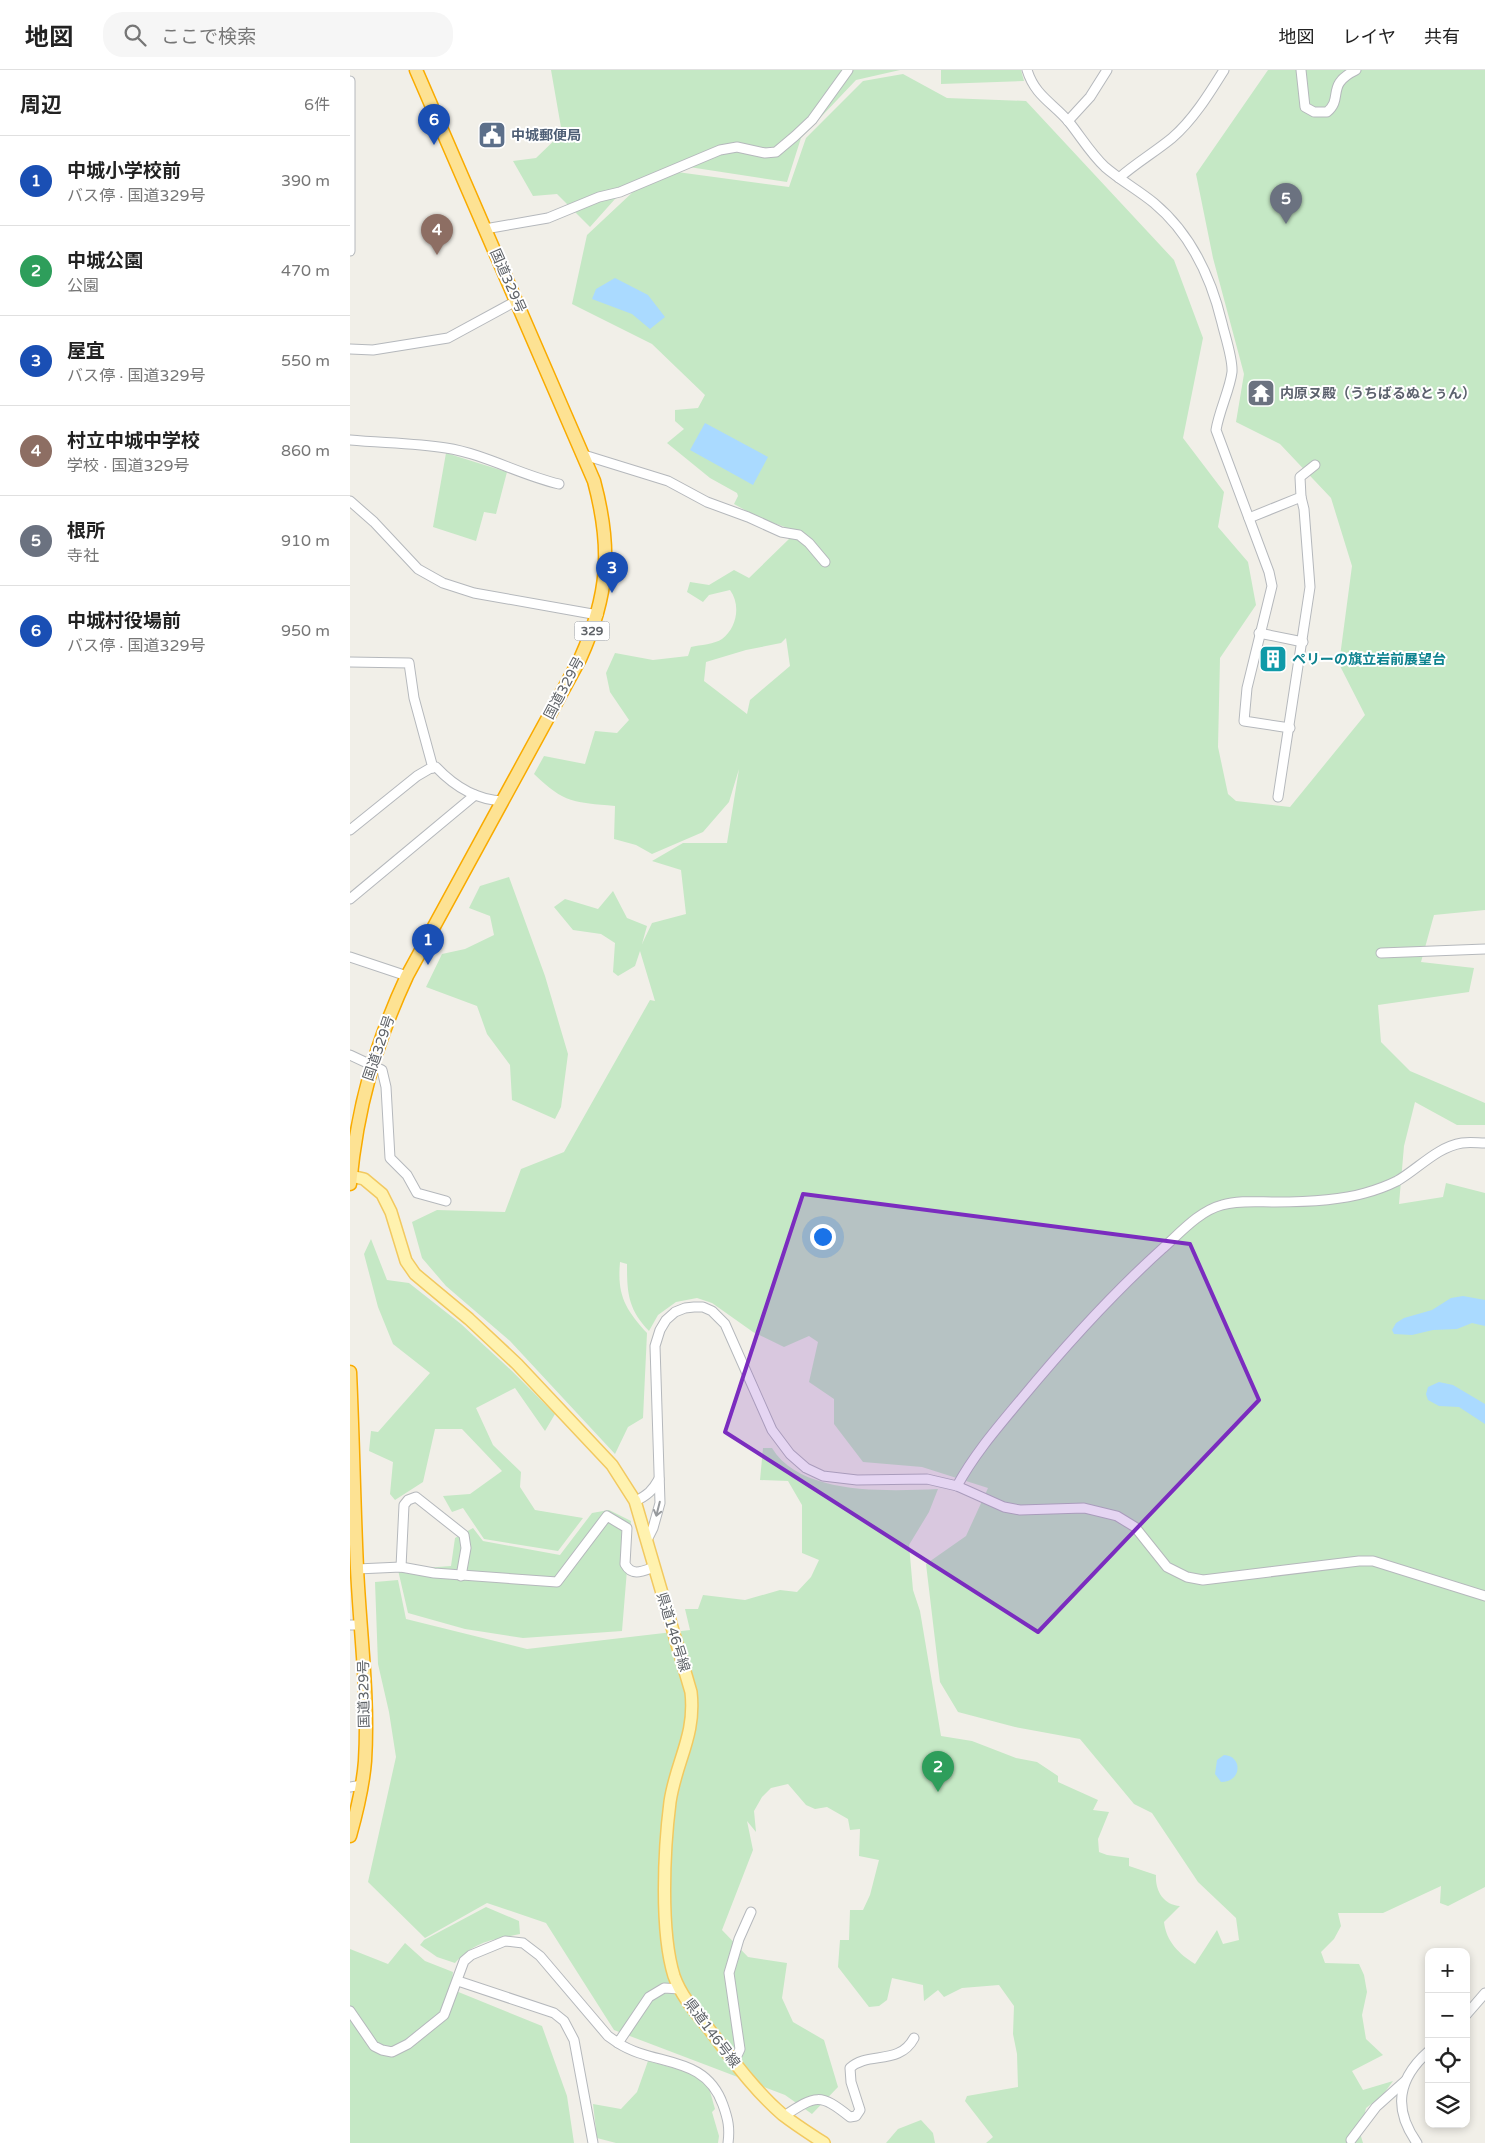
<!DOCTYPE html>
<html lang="ja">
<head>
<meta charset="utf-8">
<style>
	:root { --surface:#fff; --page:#f6f6f6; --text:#222; --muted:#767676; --line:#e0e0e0; --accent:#ea4335 }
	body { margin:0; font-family:"Varela Round","Noto Sans JP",sans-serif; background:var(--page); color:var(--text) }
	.controls { position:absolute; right:15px; bottom:15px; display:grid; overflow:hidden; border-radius:10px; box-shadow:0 2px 8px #0003 }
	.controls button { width:45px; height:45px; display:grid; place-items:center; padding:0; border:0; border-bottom:1px solid var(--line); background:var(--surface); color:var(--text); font:25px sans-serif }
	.you { position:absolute; left:472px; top:1166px; width:18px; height:18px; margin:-12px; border:4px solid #fff; border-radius:50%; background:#1a73e8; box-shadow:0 0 0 8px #1a73e833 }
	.badge { display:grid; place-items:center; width:32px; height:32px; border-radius:50%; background:var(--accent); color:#fff; font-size:16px; font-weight:700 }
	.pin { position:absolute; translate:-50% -41px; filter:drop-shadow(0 1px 2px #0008) }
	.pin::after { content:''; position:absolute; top:26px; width:18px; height:15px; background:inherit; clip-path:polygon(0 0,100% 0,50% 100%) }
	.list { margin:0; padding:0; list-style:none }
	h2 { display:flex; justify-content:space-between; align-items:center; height:65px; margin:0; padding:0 20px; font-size:21px }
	h2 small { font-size:16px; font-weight:400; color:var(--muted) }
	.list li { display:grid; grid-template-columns:32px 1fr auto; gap:15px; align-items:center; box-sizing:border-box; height:90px; padding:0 20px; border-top:1px solid var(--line) }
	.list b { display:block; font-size:19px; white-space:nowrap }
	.list p { margin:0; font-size:16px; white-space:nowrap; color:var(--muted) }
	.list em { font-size:16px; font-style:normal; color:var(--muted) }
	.icon { flex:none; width:28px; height:28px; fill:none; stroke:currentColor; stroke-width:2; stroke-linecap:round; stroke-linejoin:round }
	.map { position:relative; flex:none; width:1135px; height:2073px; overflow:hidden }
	header { display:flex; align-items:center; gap:30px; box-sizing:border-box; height:70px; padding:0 25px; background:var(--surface); border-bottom:1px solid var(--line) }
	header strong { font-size:24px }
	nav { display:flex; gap:28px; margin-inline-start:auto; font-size:18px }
	.search { width:350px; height:45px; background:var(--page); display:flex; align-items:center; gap:12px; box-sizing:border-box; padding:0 18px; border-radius:20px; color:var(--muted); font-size:19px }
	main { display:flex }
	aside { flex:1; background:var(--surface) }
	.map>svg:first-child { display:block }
</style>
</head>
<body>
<header>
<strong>地図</strong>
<div class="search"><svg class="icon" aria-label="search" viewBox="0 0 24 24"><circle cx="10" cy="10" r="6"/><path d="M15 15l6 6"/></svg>ここで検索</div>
<nav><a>地図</a><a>レイヤ</a><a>共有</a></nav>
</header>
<main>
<aside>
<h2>周辺<small>6件</small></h2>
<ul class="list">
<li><span class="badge" style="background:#1a4fb4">1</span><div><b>中城小学校前</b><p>バス停 · 国道329号</p></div><em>390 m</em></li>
<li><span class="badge" style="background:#2e9e5b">2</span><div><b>中城公園</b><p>公園</p></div><em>470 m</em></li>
<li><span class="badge" style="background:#1a4fb4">3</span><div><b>屋宜</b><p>バス停 · 国道329号</p></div><em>550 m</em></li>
<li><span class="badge" style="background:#8d6e63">4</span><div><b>村立中城中学校</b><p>学校 · 国道329号</p></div><em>860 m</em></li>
<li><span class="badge" style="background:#6b7280">5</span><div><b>根所</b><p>寺社</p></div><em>910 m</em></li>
<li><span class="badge" style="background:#1a4fb4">6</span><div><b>中城村役場前</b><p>バス停 · 国道329号</p></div><em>950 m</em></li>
</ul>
</aside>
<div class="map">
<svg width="1135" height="2073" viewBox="0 0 1135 2073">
	<rect width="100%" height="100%" fill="#f1efe8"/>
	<g fill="#c5e8c5" fill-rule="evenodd">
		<path d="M201,0H550L506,10L451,68L437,112L326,95L265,129L240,157L207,124L183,126L163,91L186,88L212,63Z"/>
		<path d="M591,0H671L674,11L591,14Z"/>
		<path d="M918,0H1135V840L1084,845L1071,892L1124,898L1119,922L1028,935L1031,972L1060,1001L1135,1033V1055H1107L1065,1032L1054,1076L1049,1134L1093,1127L1096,1113L1135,1123V1817L1098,1836L1090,1833L1091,1816L1033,1843H988L991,1856L984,1869L971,1882L975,1893L1009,1894L1014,1905L1017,1922L1012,1945L1016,1969L1033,1985L1002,2001L1013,2020L1043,2011L1032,2026L1016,2038L1010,2063L1013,2073H636L643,2067L615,2031L617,2026L668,2017L667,1984L663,1964L664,1936L649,1915L612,1918L594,1927L588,1920L574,1931L573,1915L542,1908L537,1930L529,1936L519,1937L488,1897L490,1870H499L500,1840H513L520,1825L529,1790L509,1786L510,1759L500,1760L498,1749L477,1737L465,1739L456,1735L438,1714L421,1718L412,1727L404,1741L406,1762L397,1751L403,1780L372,1860L398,1887L437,1893L432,1928L443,1952L474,1970L488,2017L462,2044L435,2025L264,1960L196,1853L137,1833L75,1868L18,1812L46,1687L39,1642L28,1594L25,1512L48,1510L56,1549L177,1579L340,1560L335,1539H348L353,1525L395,1530L430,1520L447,1522L461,1507L469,1490L452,1483V1435L438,1411L410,1410L413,1378H422C451,1426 539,1421 588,1419L579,1442L559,1475L563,1520L570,1541L591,1666L622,1671L666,1688L687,1692L708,1706V1712L748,1730L743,1740L759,1742L748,1769L749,1782L757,1785L779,1788V1796L806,1805C805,1820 813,1835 830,1836L814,1852C816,1871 829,1884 845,1894L867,1860L873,1874L889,1870L886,1848L848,1812L802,1743L784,1734L730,1669L665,1657L608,1642L590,1612L576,1494L616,1466L638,1418L572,1397L513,1392L484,1354V1329L459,1312L468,1272L459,1266L434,1277L403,1262L362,1233L347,1228L326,1232L308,1245L299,1261C278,1239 277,1223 277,1194L270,1192C267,1225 275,1239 297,1263L293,1348L278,1357L265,1384L160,1271L96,1216L72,1188L62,1152L87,1140L155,1142L171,1099L214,1082L300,930L305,931L290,881L285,896L268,906L263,902L265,873L251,864L223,860L204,837L215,829L248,839L263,821L277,848L297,856L292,874L302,853L336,844L331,800L302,791L333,773H377L389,699L379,732L353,762L302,784L286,775L264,769L265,736C224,732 215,734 184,704L194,686L235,694L245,661L267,663L279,650L260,622L256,603L265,583L303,590L338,586L341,577C350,575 365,574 372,569C387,558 391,535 380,520L359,525L353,532L337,522L340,512L359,515L384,500L399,508L439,469V462L435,457L411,449L384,434L388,426L387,423L360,408L317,373L334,359L325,351V340L348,338L355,325L302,274L222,234L237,165L285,120L327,102L439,117L456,68L513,11L553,4L597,28L676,31L824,190L853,268L833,368L874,422L868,457L898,492L906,535L870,588L868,677L878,724L886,731L940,737L1015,645L989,594L1002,496L981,428L930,374L886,352L894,304L863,188L846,104ZM436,568L440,596L400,630L397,644L354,611L356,592L396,580L431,573Z"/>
		<path d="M96,383L157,402L146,444L134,442L126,471L83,457Z"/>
		<path d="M159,807L195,906L218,984L211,1037L205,1049L162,1030L160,995L137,964L127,936L76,917L92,884L115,879L144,865L140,846L119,838L130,816Z"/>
		<path d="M21,1169L37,1210L59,1213L111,1254L162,1301L205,1344L195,1361L165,1318L126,1338L143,1375L171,1402L170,1417L185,1440L233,1448L208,1481L134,1469L113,1438L102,1442L93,1426L120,1424L152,1401L112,1359H85L73,1412L45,1430L40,1424L43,1392L19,1381L21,1361L28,1362L80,1303L43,1274L28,1237L14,1184Z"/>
		<path d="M259,1440L281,1451L272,1561L173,1568L115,1559L58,1543L48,1500L101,1496L105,1468L123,1458L133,1471L210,1485L242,1443Z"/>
		<path d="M136,1837L169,1851L170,1864C142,1870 125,1871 105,1893L87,1887L70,1875L74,1870Z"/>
		<path d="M55,1873L75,1891L103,1902L101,1919L192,1956L217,2026L224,2073H0V1879L38,1894Z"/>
		<path d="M298,1991L327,1999L329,1997C357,2010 357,2009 365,2039L362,2042L369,2066L368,2073H266L247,2068L243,2034L271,2039L287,2022Z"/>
		<path d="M571,2050L583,2063L585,2073H536L548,2059Z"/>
	</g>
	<g fill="#aadaff">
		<path d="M265,208L298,225L315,247L300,259L282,244L242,229L246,219Z"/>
		<path d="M355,353L418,387L403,415L340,380Z"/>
		<path d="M1113,1226L1135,1230V1256L1122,1253L1107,1259L1083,1260L1062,1265L1044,1264L1042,1260L1046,1253L1054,1248L1082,1240L1101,1228Z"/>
		<path d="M1089,1312L1103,1315L1135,1334V1354L1109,1337L1089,1336L1078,1330L1076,1324L1078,1317Z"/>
		<path d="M874,1685C893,1686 892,1712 871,1712L865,1704L867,1690Z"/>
	</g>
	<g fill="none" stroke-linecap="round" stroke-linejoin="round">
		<defs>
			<g id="minor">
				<path d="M677,0C685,26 703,33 719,52C731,67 741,84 755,97C770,110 788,120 804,133C841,164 861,207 872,253C875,266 883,289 882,302C880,319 869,341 866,360L919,502L922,516L897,618L894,651L940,658"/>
				<path d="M951,0L955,37L964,42H977C994,28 975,15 1006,0"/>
				<path d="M0,11V181"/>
				<path d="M718,51L740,27L757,0"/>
				<path d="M769,108C786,93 805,82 822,68C843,50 859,24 874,0"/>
				<path d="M135,159L198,148L249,127L270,122L370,80L387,77L415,83L426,82L445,66L462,50L498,0"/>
				<path d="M0,279L23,280L98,268L166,231"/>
				<path d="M0,370C32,373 64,373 96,378C135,384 170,405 209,414"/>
				<path d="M234,385L318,411L357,432L398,447L431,462L449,465L459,473L475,492"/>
				<path d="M0,431L24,452L68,499L93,513L124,523L248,545"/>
				<path d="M899,448L951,427L950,407L965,395"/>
				<path d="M909,563L953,572"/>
				<path d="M0,592L59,593L64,628L83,698"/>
				<path d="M928,727L960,517L954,439L951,427"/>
				<path d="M0,760L67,706L79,699L86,697C104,716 126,730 153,731"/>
				<path d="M0,829L125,725"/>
				<path d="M1031,883L1135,879"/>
				<path d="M0,887L57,906"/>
				<path d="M0,985L32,1000L36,1017L40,1088L57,1105L67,1123L96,1131"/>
				<path d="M607,1416C625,1383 648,1357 672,1328C716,1275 761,1225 812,1179C830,1163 849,1141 872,1135C889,1130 908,1132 925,1132C953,1132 988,1131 1015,1123C1026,1120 1037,1116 1047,1111C1068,1099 1087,1077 1112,1073C1120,1072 1128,1073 1135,1073"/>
				<path d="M285,1431C297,1426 303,1420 309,1409"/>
				<path d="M297,1470L303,1458L310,1433L305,1276L310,1260L316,1250L325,1242L335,1238L344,1237H353L362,1241L375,1254L422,1360L440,1384L456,1398L473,1406L507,1410L577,1409L607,1416L654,1437L670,1440L734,1438L767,1446L785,1457L817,1497L837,1507L853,1510L1009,1491H1023L1135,1526"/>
				<path d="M51,1497L54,1435L58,1430L66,1427L114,1465L116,1478L111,1506"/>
				<path d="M7,1499L51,1497L84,1503L207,1512L257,1446L277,1458L275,1494C282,1507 293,1501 304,1497"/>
				<path d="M0,1555H11"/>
				<path d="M0,1717L12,1715"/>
				<path d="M108,1911L204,1943L214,1951L224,1970L243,2073"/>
				<path d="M0,1941L24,1976L32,1980L42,1982L58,1974L94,1945L114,1891L121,1885L155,1871L173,1873L190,1886L258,1966L268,1973L299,1927L314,1918L330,1919"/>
				<path d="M1116,1945L1135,1923"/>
				<path d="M268,1973C305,1997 355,1984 373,2035C378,2049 380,2058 378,2073"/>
				<path d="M384,1992L390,1979L379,1903L389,1869L401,1842"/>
				<path d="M434,2046C466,2025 470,2023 500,2047L506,2046L510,2040L501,2012L500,1998C518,1981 549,1996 564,1968"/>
				<path d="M1001,2070L1026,2037L1055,2011"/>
				<path d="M1067,2073C1043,2039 1047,2009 1079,1981"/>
			</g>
			<path id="major" d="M1,1106L14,1109L32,1124L41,1142L56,1191L65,1204L119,1249L167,1294L262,1395L285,1431L341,1622C346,1666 326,1691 320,1732C314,1779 310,1861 324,1906C331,1926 346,1943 359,1959C382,1989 404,2020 433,2045C446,2055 460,2064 474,2073"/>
			<g id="highway">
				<path d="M0,1114C7,1038 25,975 57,906L230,589C259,525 262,478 244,411L66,0"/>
				<path d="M0,1302C3,1367 4,1433 7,1498C10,1563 19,1627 15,1691C13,1717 7,1741 0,1766"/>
			</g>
		</defs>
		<use href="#minor" stroke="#b5b8bc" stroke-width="11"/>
		<use href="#major" stroke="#f2c960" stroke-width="14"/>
		<use href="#highway" stroke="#f9ab00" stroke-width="15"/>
		<use href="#minor" stroke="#fff" stroke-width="9"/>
		<use href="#major" stroke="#fff2af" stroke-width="11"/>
		<use href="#highway" stroke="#fde293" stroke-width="12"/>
	</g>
	<defs><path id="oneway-shaft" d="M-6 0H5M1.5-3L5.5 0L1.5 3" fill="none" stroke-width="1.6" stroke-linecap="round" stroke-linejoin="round" transform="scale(1.25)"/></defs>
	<use stroke="#979a9d" href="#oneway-shaft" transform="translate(308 1439) rotate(104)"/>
	<path fill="#7b2cbf" fill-opacity="0.2" stroke="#7b2cbf" stroke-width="4" stroke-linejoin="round" d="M453,1124L840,1174L909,1330L688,1562L375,1362Z"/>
	<defs>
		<symbol id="civic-square" viewBox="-11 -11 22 22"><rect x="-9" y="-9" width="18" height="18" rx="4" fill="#5c6f8a" stroke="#fff"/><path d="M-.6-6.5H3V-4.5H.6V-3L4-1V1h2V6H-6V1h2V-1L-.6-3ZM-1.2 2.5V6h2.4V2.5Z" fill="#fff"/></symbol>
		<symbol id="temple-square" viewBox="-11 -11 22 22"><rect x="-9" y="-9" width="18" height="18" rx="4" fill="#6b7280" stroke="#fff"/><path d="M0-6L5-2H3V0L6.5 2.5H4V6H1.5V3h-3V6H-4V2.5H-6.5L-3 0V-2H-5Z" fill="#fff"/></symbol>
		<symbol id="building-square" viewBox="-11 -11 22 22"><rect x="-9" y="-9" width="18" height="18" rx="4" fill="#0f9aa8" stroke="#fff"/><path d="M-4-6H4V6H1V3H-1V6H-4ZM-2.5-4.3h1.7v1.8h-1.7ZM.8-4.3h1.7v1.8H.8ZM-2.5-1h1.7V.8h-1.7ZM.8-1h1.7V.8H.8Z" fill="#fff"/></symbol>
	</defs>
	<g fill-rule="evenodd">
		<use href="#civic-square" x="126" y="49" width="32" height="32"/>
		<use href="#temple-square" x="895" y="307" width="32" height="32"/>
		<use href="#building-square" x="907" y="573" width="32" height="32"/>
	</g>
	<g text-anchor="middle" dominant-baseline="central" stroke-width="4" stroke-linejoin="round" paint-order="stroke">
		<rect fill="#fff" stroke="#8f9295" stroke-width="1" x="224.5" y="551.5" width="35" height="19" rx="4"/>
		<g font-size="12" font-weight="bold" fill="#5f6368">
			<text x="242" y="561">329</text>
		</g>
		<g font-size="14" font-weight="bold" fill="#4e5e75" stroke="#fff" text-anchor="start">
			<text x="161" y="65">中城郵便局</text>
		</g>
		<g font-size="14" fill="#5f6368" stroke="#fff">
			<text transform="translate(158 211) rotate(66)">国道329号</text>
			<text transform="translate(214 618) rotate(-62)">国道329号</text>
			<text transform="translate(29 978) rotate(-71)">国道329号</text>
			<text transform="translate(323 1562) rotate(73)">県道146号線</text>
			<text transform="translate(14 1624) rotate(-91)">国道329号</text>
			<text transform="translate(362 1963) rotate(53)">県道146号線</text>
		</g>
		<g font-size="14" font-weight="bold" fill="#5b616d" stroke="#fff" text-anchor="start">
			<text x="930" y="323">内原ヌ殿（うちばるぬとぅん）</text>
		</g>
		<g font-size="14" font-weight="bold" fill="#0d838f" stroke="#fff" text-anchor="start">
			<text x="942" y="589">ペリーの旗立岩前展望台</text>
		</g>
	</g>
</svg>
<div class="controls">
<button>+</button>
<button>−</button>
<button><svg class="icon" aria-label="locate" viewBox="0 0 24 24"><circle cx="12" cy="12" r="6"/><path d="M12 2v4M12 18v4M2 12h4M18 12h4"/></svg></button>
<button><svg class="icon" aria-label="layers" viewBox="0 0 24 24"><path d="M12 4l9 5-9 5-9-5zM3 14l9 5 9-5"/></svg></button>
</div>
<div class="you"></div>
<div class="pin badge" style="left:78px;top:895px;background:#1a4fb4">1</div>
<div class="pin badge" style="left:588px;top:1722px;background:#2e9e5b">2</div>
<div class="pin badge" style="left:262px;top:523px;background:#1a4fb4">3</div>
<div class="pin badge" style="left:87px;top:185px;background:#8d6e63">4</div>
<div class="pin badge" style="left:936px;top:154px;background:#6b7280">5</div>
<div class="pin badge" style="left:84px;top:75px;background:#1a4fb4">6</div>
</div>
</main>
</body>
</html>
